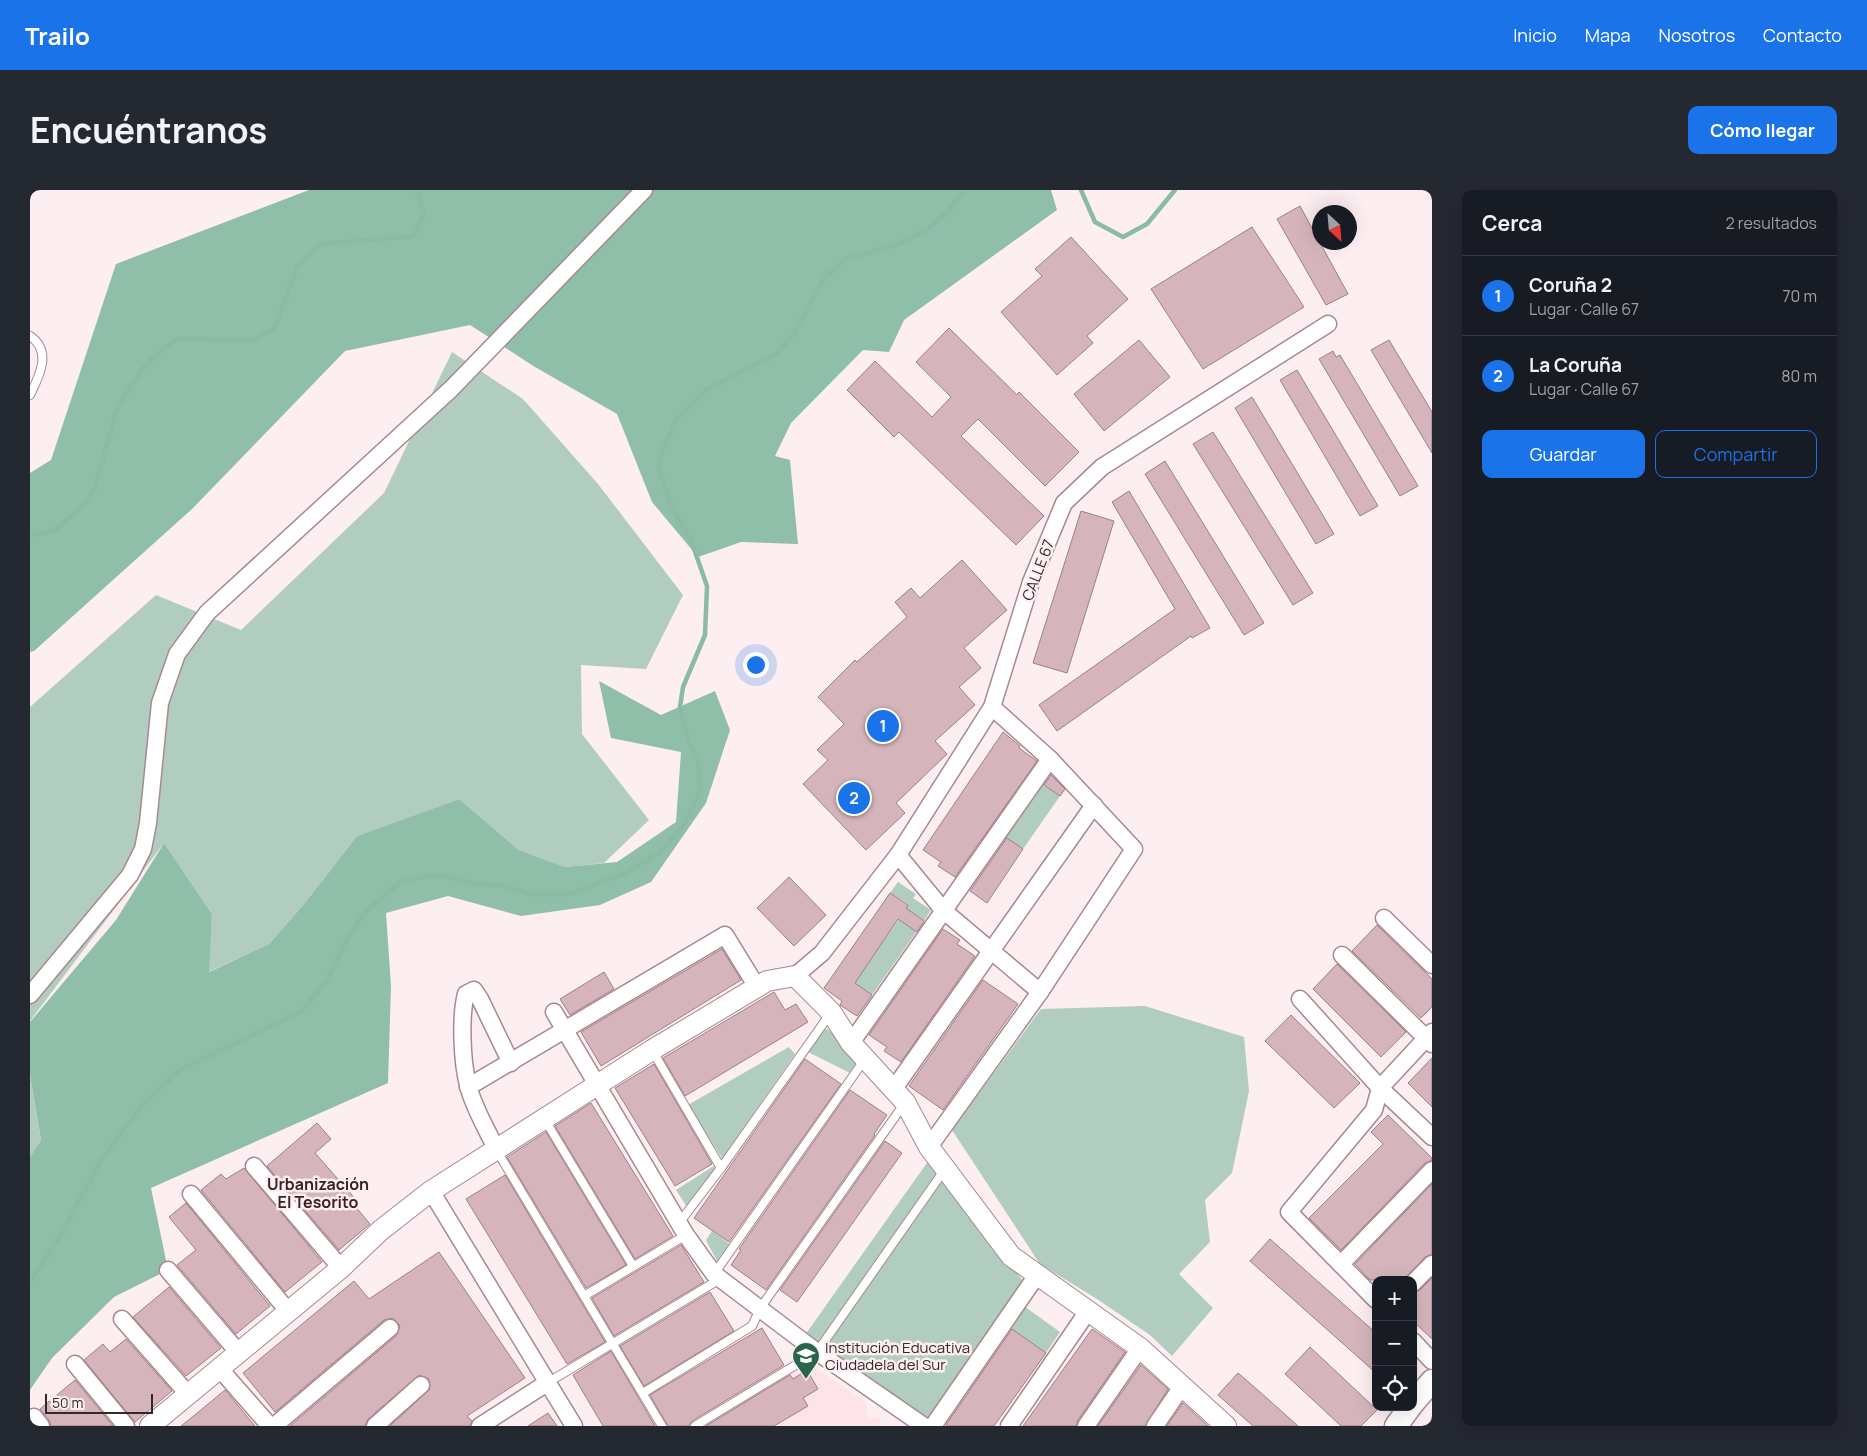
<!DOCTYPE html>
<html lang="es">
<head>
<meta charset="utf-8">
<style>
	:root { --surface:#171b24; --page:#242831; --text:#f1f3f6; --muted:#9ea1a6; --line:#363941; --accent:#1a73e8 }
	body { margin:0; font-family:Manrope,sans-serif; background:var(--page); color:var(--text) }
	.controls { position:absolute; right:15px; bottom:15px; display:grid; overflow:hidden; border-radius:10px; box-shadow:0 5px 20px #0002 }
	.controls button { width:45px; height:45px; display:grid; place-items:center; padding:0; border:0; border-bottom:1px solid var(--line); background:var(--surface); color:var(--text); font:25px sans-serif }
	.compass { position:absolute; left:1282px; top:15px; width:45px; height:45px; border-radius:50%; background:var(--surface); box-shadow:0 5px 20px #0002; rotate:154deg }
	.scale { position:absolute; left:15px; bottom:12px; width:108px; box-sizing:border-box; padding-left:5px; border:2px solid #35282b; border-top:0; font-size:14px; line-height:18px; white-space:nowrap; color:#35282b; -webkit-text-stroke:4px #fceef1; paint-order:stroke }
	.you { position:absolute; left:725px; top:474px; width:18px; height:18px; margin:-12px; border:4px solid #fff; border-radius:50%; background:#1a73e8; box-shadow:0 0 0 8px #1a73e833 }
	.badge { display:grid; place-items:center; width:32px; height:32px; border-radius:50%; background:var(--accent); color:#fff; font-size:16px; font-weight:700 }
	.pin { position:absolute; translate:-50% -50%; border:2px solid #fff; box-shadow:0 1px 5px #0006 }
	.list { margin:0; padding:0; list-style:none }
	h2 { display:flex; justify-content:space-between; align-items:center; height:65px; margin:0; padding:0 20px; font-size:21px }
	h2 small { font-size:16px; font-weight:400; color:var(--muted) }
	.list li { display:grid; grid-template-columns:32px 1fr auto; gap:15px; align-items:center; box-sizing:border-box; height:80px; padding:0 20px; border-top:1px solid var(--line) }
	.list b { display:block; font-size:19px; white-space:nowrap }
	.list p { margin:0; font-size:16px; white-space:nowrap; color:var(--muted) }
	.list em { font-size:16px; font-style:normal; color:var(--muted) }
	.actions { display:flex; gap:10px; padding:15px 20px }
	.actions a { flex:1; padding:11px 0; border:1px solid var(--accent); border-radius:10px; text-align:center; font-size:18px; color:var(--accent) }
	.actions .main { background:var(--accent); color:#fff }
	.icon { flex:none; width:28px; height:28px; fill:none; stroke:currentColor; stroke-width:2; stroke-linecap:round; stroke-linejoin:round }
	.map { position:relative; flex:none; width:1402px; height:1236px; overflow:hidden; border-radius:10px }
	header { display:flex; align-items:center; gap:30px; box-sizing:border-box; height:70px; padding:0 25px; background:var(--accent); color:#fff }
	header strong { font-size:24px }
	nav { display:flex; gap:28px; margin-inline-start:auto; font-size:18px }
	.intro { display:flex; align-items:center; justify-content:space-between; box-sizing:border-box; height:120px; padding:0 30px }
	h1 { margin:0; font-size:35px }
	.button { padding:12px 22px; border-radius:10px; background:var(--accent); color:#fff; font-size:18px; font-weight:700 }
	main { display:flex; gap:30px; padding:0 30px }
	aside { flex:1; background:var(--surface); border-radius:10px; box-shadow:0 5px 20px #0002 }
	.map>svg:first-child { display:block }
</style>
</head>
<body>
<header>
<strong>Trailo</strong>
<nav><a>Inicio</a><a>Mapa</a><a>Nosotros</a><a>Contacto</a></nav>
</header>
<div class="intro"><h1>Encuéntranos</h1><a class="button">Cómo llegar</a></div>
<main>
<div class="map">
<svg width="1402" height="1236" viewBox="0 0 1402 1236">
	<rect width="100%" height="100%" fill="#fceef1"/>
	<path fill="#fee4e9" d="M777,1172L835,1211L839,1229L849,1227L851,1236H672Z"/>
	<g fill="#b0cdbf">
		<path d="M422,162L493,209L568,294L653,405L616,479L551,475L552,544L619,630L574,673L535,677L489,660L429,609L327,646L274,714L239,754L178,782L182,724L134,653L0,831V517L126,405L211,440L354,303Z"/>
		<path d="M1012,594L1030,606L993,659L975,647Z"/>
		<path d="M868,692L886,704L883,708L901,720L894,731L876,718L878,714L860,703Z"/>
		<path d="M869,729L887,741L842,805L824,793Z"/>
		<path d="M1115,816L1214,847L1219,901L1202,983L1175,1010L1180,1052L1149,1084L1183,1118L1142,1166L1120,1145L1067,1109L1010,1074L922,940L1011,819Z"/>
		<path d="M798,839L827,871V874L820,883L776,861L791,841Z"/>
		<path d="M759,857L765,864L692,968L658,915Z"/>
		<path d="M0,885L11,950L0,967Z"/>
		<path d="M899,970L993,1091L901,1230L775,1145Z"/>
		<path d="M684,976L685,979L657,1017L646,1000Z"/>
		<path d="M682,1041L701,1055L687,1071L676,1050Z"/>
		<path d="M994,1116L1030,1142L1016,1163L979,1137Z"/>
	</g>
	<g fill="#8fbfa8">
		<path d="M279,0H1021L1027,20L874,130L859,162L833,160L761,233L745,266L760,270L768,354L711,352L668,367L622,312L587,224L505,177L440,135L315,161L162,319L4,461L0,462V283L21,270L86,74Z"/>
		<path d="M569,491L631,525L685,501L700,540L676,613L621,692L570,715L491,726L418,706L356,723L361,796L358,893L121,998L138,1080L84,1107L22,1168L0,1200V967L11,950L0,885V832L86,730L134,653L182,724L179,782L239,754L274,714L327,646L429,609L489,660L535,677L587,672L646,632L651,562L581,548Z"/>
	</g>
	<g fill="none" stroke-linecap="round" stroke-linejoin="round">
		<g stroke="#8bbba5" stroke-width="4.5">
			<path d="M1051,0L1065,32L1093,47L1117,34L1145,0"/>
			<path d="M0,345L24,341L58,311L65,297L88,216L115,175L146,149L224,150L245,138L267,77L291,54L384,46L394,24L387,0"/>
			<path d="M0,1092L32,1043L71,970L113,914L150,880L271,821L296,792L314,755L334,723L373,690L409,685L445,694L470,695L500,704H540L593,684L628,664L653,636L670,602L668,570L658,550L650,517L653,497L675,445L677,396L662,353L641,314L628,277L632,262L648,227L676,200L745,165L761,148L795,87L816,69L866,55L898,39L918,21L935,0"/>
		</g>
	</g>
	<g fill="#d5b5bb" stroke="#9e7f85">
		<path d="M1270,16L1318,104L1296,115L1247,29Z"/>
		<path d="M1222,37L1274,117L1173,179L1121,99Z"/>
		<path d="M1041,47L1098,109L1057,146L1063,153L1027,185L971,122L1012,86L1005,79Z"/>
		<path d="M919,138L987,205L989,202L1049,262L1015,296L948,229L931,246L1014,326L986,355L869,242L864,247L817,200L845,171L902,227L921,207L886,172Z"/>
		<path d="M1109,150L1140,187L1074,241L1044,204Z"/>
		<path d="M1359,150L1402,222V263L1341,160Z"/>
		<path d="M1303,161L1306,167L1310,165L1388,296L1370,306L1289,169Z"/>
		<path d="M1267,180L1348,316L1330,326L1250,190Z"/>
		<path d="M1222,207L1304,344L1286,354L1205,218Z"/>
		<path d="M1183,242L1283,403L1263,415L1163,254Z"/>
		<path d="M1135,271L1234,433L1214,445L1115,284Z"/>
		<path d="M1099,301L1180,438L1162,448L1161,446L1027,541L1009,515L1145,419L1082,312Z"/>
		<path d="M1051,321L1084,331L1037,483L1003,473Z"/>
		<path d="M932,370L977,420L934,458L951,478L929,497L945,515L905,551L917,564L866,613L875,623L836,660L773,594L798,570L787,560L814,534L788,507L825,470L827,472L877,427L865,412L881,398L890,408Z"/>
		<path d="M973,542L990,556L989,558L1007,571L925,687L908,676L911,672L893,660Z"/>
		<path d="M1021,585L1035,599L1030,606L1014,595Z"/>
		<path d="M977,648L993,659L957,713L940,701Z"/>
		<path d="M759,687L796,725L764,756L727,718Z"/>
		<path d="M860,703L878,715L876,718L894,731L887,742L868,729L825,793L842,805L827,826L810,815L812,811L794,798Z"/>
		<path d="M1347,735L1402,789V817L1391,828L1322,761Z"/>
		<path d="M913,739L930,750L927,754L945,766L871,872L854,861L857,857L839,845Z"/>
		<path d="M692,759L711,790L571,876L551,842Z"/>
		<path d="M1307,774L1376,842L1351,867L1283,799Z"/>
		<path d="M574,782L584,799L540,825L530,809Z"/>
		<path d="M953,790L988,814L913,920L879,896Z"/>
		<path d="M744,802L755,820L766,814L778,832L655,906L633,868Z"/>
		<path d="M1261,825L1330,893L1304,918L1235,851Z"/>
		<path d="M1402,868V917L1378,893Z"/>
		<path d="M775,869L811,894L699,1052L664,1028Z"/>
		<path d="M624,874L682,974L645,996L585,898Z"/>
		<path d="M820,900L857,925L844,944L845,945L736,1100L701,1075L711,1060L709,1059Z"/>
		<path d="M561,913L643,1046L605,1069L525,936Z"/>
		<path d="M1358,925L1402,968V970L1395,973L1311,1060L1279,1028L1353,954L1341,942Z"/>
		<path d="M287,933L301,949L285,963L328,1012L324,1015L340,1034L309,1060L237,976Z"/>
		<path d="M516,942L596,1075L556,1098L477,967Z"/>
		<path d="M855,951L872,963L767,1112L750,1100Z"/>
		<path d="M214,978L292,1072L255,1102L171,1000L191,984L196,989Z"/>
		<path d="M475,985L575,1152L537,1174L436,1009Z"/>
		<path d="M1402,994V1064L1395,1067L1374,1089L1371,1086L1368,1090H1340L1325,1074Z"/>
		<path d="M156,1013L240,1116L206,1144L147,1075L166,1060L139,1027Z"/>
		<path d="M1240,1049L1346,1143V1183L1220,1071Z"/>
		<path d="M651,1055L674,1092L584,1146L562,1108Z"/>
		<path d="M409,1062L495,1188L437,1226L442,1231L440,1236H360L400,1199L399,1189L389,1185L338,1229L335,1236H260L366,1146L370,1136L363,1128L354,1130L245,1222L213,1183L324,1091L339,1109Z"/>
		<path d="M1402,1088V1149L1383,1131V1103L1390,1100Z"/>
		<path d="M139,1097L191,1158L156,1186L103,1127Z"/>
		<path d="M680,1102L704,1141L614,1196L590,1156Z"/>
		<path d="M732,1138L754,1175L662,1231L659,1236H638L620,1205Z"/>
		<path d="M982,1139L1016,1163L964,1236H918L916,1235Z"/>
		<path d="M1062,1139L1095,1162L1048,1230L1046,1236H993Z"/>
		<path d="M96,1149L142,1201L105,1232L54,1170L73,1154L80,1162Z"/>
		<path d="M1280,1157L1347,1220L1331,1236H1311L1255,1184Z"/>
		<path d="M581,1161L625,1236H573L543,1185Z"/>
		<path d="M1111,1175L1138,1199L1115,1236H1068Z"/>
		<path d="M777,1180L788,1199L773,1208L778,1216L744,1236H676L760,1185L763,1189Z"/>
		<path d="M1208,1183L1230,1202L1268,1236H1223L1188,1205Z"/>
		<path d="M45,1190L83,1236H21L19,1230L10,1219Z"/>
		<path d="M195,1200L225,1236H151L166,1224Z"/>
		<path d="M1153,1213L1178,1236H1137Z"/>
		<path d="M518,1223L527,1236H498Z"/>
	</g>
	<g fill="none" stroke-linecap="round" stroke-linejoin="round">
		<defs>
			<g id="service">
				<path d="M0,146C22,161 10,185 0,205"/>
				<path d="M622,860L691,978"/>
				<path d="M515,930L603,1076"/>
				<path d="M467,961L632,1236"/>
				<path d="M649,1033L691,978L800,824"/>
				<path d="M684,1084L835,869"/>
				<path d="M554,1106L656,1045"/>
				<path d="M517,1193L690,1089"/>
				<path d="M613,1203L722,1136L731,1117L874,914"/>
				<path d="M665,1236L787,1162L915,979"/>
			</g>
			<g id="minor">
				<path d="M868,665L914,721L1010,802"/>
				<path d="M1354,728L1402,775"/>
				<path d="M1312,765L1402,854"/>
				<path d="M765,786L792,763L868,665L962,517L1001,392L1034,313L1072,277L1298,134"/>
				<path d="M0,805L100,685L113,659L118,633L130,513L147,464L177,423L421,199L614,0"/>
				<path d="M1270,809L1350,898L1402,947"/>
				<path d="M524,822L656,1045L684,1084L787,1162L894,1236"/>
				<path d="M821,853L1020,569"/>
				<path d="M438,897L695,745L727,797"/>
				<path d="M863,900L1064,615"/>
				<path d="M899,957L1010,802L1104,659L1020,569L962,517"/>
				<path d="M466,959C457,939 443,917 438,895C432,872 430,827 436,804L444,800L450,809L481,873"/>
				<path d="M224,976L311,1078"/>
				<path d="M401,1001L544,1236"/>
				<path d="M161,1004L258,1121"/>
				<path d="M1311,1074L1402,980"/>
				<path d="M138,1080L208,1162"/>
				<path d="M1383,1093L1402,1074"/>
				<path d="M1346,1110L1259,1022L1344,920L1350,898L1402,842"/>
				<path d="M92,1129L158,1204"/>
				<path d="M1383,1151L1402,1171"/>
				<path d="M45,1174L96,1236"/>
				<path d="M189,1178L240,1236"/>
				<path d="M4,1227L11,1236"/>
				<path d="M244,1236L360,1138"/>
				<path d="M345,1236L391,1195"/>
				<path d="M450,1236L517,1193"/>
				<path d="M903,1236L1007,1085"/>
				<path d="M979,1236L1058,1121"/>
				<path d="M1056,1236L1110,1158"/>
				<path d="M1125,1236L1153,1195"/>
			</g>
			<path id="tertiary" d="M120,1236L311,1078L351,1040L401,1001L622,860L737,791L765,786L801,822L821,853L875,912L899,957L981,1066L1110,1158L1196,1236"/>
			<g id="secondary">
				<path d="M1383,1213L1402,1191"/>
				<path d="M1366,1236L1380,1217"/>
			</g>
		</defs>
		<use href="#service" stroke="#a8898f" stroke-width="10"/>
		<use href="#minor" stroke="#a8898f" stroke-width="19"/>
		<use href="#tertiary" stroke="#a8898f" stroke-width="22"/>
		<use href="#secondary" stroke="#a8898f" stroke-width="25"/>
		<use href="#service" stroke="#fff" stroke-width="8"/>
		<use href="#minor" stroke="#fff" stroke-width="16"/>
		<use href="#tertiary" stroke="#fff" stroke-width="20"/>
		<use href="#secondary" stroke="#fff" stroke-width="22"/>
	</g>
	<defs>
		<symbol id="university-pin" viewBox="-11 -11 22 30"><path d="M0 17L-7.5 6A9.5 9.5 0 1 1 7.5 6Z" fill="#2b644d" stroke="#fceef1"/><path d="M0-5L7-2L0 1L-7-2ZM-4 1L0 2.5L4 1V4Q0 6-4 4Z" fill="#fff"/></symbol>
	</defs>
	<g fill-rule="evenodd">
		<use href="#university-pin" x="760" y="1150" width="32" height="43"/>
	</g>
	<g text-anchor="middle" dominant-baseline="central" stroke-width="5" stroke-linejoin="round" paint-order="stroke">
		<g font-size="15" fill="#35282b" stroke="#fceef1">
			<text transform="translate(1008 380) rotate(-69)">CALLE 67</text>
		</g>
		<g font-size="15" fill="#35282b" stroke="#fceef1" text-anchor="start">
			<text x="795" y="1157">Institución Educativa<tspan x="795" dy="17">Ciudadela del Sur</tspan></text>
		</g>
		<g font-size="16" font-weight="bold" fill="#3a2227" stroke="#fceef1">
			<text x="288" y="994">Urbanización<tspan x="288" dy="18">El Tesorito</tspan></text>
		</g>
	</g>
</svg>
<div class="controls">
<button>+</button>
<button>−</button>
<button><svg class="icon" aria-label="locate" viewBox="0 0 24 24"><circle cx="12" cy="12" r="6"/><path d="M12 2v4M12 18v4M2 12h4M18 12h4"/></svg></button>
</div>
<svg class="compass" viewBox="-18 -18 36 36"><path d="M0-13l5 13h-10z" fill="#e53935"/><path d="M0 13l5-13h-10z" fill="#9ea1a6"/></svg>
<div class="scale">50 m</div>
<div class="you"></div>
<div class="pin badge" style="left:853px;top:536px">1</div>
<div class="pin badge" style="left:824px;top:608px">2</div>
</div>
<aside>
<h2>Cerca<small>2 resultados</small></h2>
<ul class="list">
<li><span class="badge">1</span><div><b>Coruña 2</b><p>Lugar · Calle 67</p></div><em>70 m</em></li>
<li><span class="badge">2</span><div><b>La Coruña</b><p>Lugar · Calle 67</p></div><em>80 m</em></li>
</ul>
<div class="actions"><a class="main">Guardar</a><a>Compartir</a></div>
</aside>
</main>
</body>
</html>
